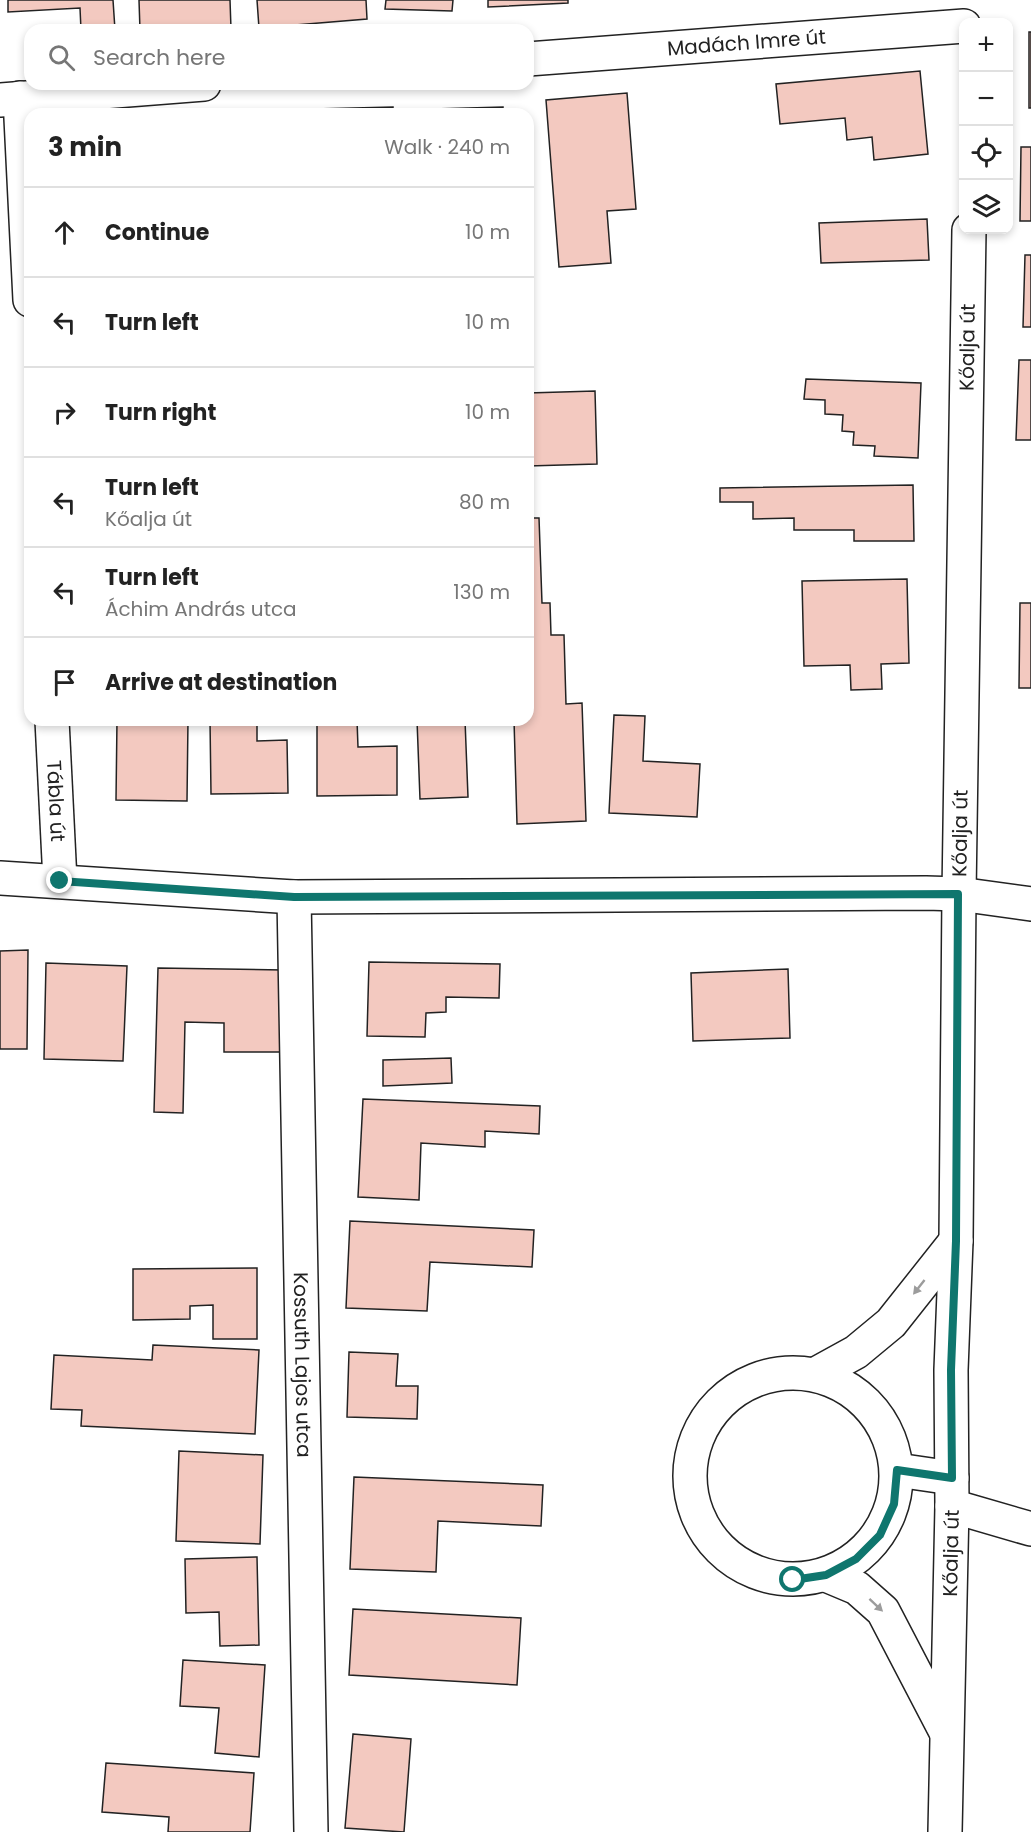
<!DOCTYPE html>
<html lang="en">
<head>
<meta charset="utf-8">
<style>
	:root { --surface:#fff; --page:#f2f2f2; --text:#222; --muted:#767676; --line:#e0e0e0 }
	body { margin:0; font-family:Poppins,sans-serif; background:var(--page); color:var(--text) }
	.controls { position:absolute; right:18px; top:18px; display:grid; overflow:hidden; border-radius:12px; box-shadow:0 3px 9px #0003 }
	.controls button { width:54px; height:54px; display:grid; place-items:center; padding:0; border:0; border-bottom:2px solid var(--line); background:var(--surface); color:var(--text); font:30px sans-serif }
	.stop { position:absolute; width:18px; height:18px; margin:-14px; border:4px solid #0f766e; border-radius:50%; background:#fff }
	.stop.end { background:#0f766e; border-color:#fff; box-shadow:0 2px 6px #0008 }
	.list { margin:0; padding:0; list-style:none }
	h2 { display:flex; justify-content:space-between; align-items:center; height:78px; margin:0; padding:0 24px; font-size:26px }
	h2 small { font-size:20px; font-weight:400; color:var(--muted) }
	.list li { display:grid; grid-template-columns:39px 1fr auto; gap:18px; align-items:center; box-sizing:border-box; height:90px; padding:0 24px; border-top:2px solid var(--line) }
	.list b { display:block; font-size:22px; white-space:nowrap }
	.list p { margin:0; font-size:20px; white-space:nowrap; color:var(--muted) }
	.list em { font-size:20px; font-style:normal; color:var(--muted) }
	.icon { flex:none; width:33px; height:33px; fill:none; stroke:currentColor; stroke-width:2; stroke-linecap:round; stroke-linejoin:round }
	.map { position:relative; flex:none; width:1031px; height:1832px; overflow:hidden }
	.search { position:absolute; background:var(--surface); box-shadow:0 3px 9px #0003; left:24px; top:24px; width:510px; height:66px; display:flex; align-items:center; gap:15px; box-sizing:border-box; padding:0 21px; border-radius:18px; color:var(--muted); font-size:22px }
	.panel { position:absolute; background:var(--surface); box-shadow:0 3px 9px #0003; left:24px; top:108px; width:510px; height:618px; border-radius:18px }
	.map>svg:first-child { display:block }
</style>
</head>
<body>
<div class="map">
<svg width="1031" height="1832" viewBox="0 0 1031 1832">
	<rect width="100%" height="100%" fill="#fff"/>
	<g fill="#f3c9c0" stroke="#222" stroke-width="1.5">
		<path d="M8,0H113L115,30H81L80,8L8,12Z"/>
		<path d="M139,0H230L231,29L140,30Z"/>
		<path d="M257,0H366L367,19L259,28Z"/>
		<path d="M386,0H453L452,11L385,9Z"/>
		<path d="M488,0H568V3L488,7Z"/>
		<rect x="1029" y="32" width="2" height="76"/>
		<path d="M920,71L928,154L874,160L872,137L847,140L845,118L780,124L776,84Z"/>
		<path d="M627,93L636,209L607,211L611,263L559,267L546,100Z"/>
		<path d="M393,107V114H314V109Z"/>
		<path d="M503,107V114H433V109Z"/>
		<path d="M1021,147H1031V221H1020Z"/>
		<path d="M927,219L929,260L821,263L819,223Z"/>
		<path d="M1025,255H1031V327H1023Z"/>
		<path d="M1019,360H1031V440H1016Z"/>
		<path d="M806,379L921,383L918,458L874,456L875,446L853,445L854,432L842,431L843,415L825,414V400L804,399Z"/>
		<path d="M595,391L597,464L528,466V393Z"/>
		<path d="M913,485L914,541H854V530H794V518L753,519V502H720V488Z"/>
		<path d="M528,518H539L542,603H550L551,635H564L566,704L582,703L586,821L517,824L514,720H528Z"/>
		<path d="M907,579L909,663L881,664L882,689L851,690L850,665L804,666L802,581Z"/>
		<path d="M1020,603H1031V688H1019Z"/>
		<path d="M614,715L645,716L643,761L700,764L697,817L609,813Z"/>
		<path d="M117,720H188L187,801L116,800Z"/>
		<path d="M210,720H257V741L287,740L288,793L211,794Z"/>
		<path d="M317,720H357L358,747L397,746V795L317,796Z"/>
		<path d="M417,720H465L468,797L420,799Z"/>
		<path d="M28,950L27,1049H0V951Z"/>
		<path d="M369,962L500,964L499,998L446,997V1012L426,1013L425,1037L367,1036Z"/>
		<path d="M46,963L127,966L123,1061L44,1059Z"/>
		<path d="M158,968L283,970L281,1052H224V1023L185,1022L183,1113L154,1112Z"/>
		<path d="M788,969L790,1038L693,1041L691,973Z"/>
		<path d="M451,1058L452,1083L383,1086V1060Z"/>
		<path d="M363,1099L540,1106L539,1134L485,1131V1147L421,1143L419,1200L358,1197Z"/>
		<path d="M350,1221L534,1230L532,1267L430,1262L427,1311L346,1308Z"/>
		<path d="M257,1268V1339H213V1305L190,1306V1319L133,1320V1269Z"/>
		<path d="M153,1345L259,1350L255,1434L81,1426L82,1410L51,1409L54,1355L152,1360Z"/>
		<path d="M349,1352L398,1354L396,1386H418L417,1419L347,1417Z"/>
		<path d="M179,1451L263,1455L260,1544L176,1541Z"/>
		<path d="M354,1477L543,1485L541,1526L438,1521L436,1572L350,1569Z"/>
		<path d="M257,1557L259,1645L220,1646L219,1612L186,1613L185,1559Z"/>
		<path d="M353,1609L521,1618L517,1685L349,1675Z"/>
		<path d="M183,1660L265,1665L259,1757L215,1753L219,1708L180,1706Z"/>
		<path d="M353,1734L411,1739L404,1832L345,1828Z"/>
		<path d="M106,1763L254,1773L250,1832H168L169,1817L102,1812Z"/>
	</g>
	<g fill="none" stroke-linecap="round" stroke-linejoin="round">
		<defs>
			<g id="minor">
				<path id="s1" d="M528,59L964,26"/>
				<path d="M20,98L30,300"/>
				<path d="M0,100L204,84"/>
				<path id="s2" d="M52,720L60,881"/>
				<path d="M0,878L294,897L926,893L959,894L1031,904"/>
				<path id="s3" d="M294,897L311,1832"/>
				<circle cx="793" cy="1476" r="103"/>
				<path d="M816,1374L856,1352L891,1323L956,1241"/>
				<path d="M897,1470L952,1478"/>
				<path d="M952,1506L1031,1529"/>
				<path d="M826,1575L857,1588L883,1611L945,1730"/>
				<path id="s4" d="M945,1832L952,1506L951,1370L956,1241L959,894L969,230"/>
			</g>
		</defs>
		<use href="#minor" stroke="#222" stroke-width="36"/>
		<use href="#minor" stroke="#fff" stroke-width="33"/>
	</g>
	<defs><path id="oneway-solid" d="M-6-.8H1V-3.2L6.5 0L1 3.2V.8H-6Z" transform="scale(1.5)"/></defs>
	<g fill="#9c9c9c">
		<use href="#oneway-solid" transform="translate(919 1287) rotate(128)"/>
		<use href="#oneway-solid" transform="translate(876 1605) rotate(43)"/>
	</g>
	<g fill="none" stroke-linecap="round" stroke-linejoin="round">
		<path stroke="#0f766e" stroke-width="8" d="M60,881L294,897L958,894L956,1241L951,1370L952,1478L897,1470L894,1504L880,1535L856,1559L826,1575L793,1580"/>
	</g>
	<g text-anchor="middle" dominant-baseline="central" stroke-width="4.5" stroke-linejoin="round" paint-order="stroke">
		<g font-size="20" fill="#222" stroke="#fff">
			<text stroke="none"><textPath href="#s1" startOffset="219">Madách Imre út</textPath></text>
			<text stroke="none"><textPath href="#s4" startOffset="1485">Kőalja út</textPath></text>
			<text stroke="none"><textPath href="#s2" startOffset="81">Tábla út</textPath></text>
			<text stroke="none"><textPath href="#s4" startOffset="999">Kőalja út</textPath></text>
			<text stroke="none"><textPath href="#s3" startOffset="468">Kossuth Lajos utca</textPath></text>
			<text stroke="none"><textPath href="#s4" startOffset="279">Kőalja út</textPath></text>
		</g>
	</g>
</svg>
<div class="controls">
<button>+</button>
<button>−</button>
<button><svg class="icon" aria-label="locate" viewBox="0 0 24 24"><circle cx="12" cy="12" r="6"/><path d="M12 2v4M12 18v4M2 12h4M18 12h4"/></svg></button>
<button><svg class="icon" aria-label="layers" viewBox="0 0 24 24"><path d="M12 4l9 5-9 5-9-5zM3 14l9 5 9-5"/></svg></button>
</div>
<div class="stop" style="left:793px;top:1580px"></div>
<div class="stop end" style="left:60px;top:881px"></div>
<div class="search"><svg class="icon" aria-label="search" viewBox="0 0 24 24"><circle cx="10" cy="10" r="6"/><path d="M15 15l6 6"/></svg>Search here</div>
<section class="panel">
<h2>3 min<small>Walk · 240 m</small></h2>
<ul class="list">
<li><svg class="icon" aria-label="ahead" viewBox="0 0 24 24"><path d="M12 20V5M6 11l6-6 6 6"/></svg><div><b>Continue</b></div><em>10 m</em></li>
<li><svg class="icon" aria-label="left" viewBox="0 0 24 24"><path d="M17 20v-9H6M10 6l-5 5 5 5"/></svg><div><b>Turn left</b></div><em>10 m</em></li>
<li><svg class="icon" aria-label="right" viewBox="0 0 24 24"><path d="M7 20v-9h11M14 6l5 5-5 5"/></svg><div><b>Turn right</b></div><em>10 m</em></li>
<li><svg class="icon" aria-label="left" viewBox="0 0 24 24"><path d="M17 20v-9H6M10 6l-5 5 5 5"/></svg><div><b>Turn left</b><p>Kőalja út</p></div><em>80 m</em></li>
<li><svg class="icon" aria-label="left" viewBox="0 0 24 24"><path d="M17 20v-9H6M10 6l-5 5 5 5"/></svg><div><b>Turn left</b><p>Áchim András utca</p></div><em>130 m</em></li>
<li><svg class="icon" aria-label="arrive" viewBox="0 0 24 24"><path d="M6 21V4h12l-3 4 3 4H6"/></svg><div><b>Arrive at destination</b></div></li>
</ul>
</section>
</div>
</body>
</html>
